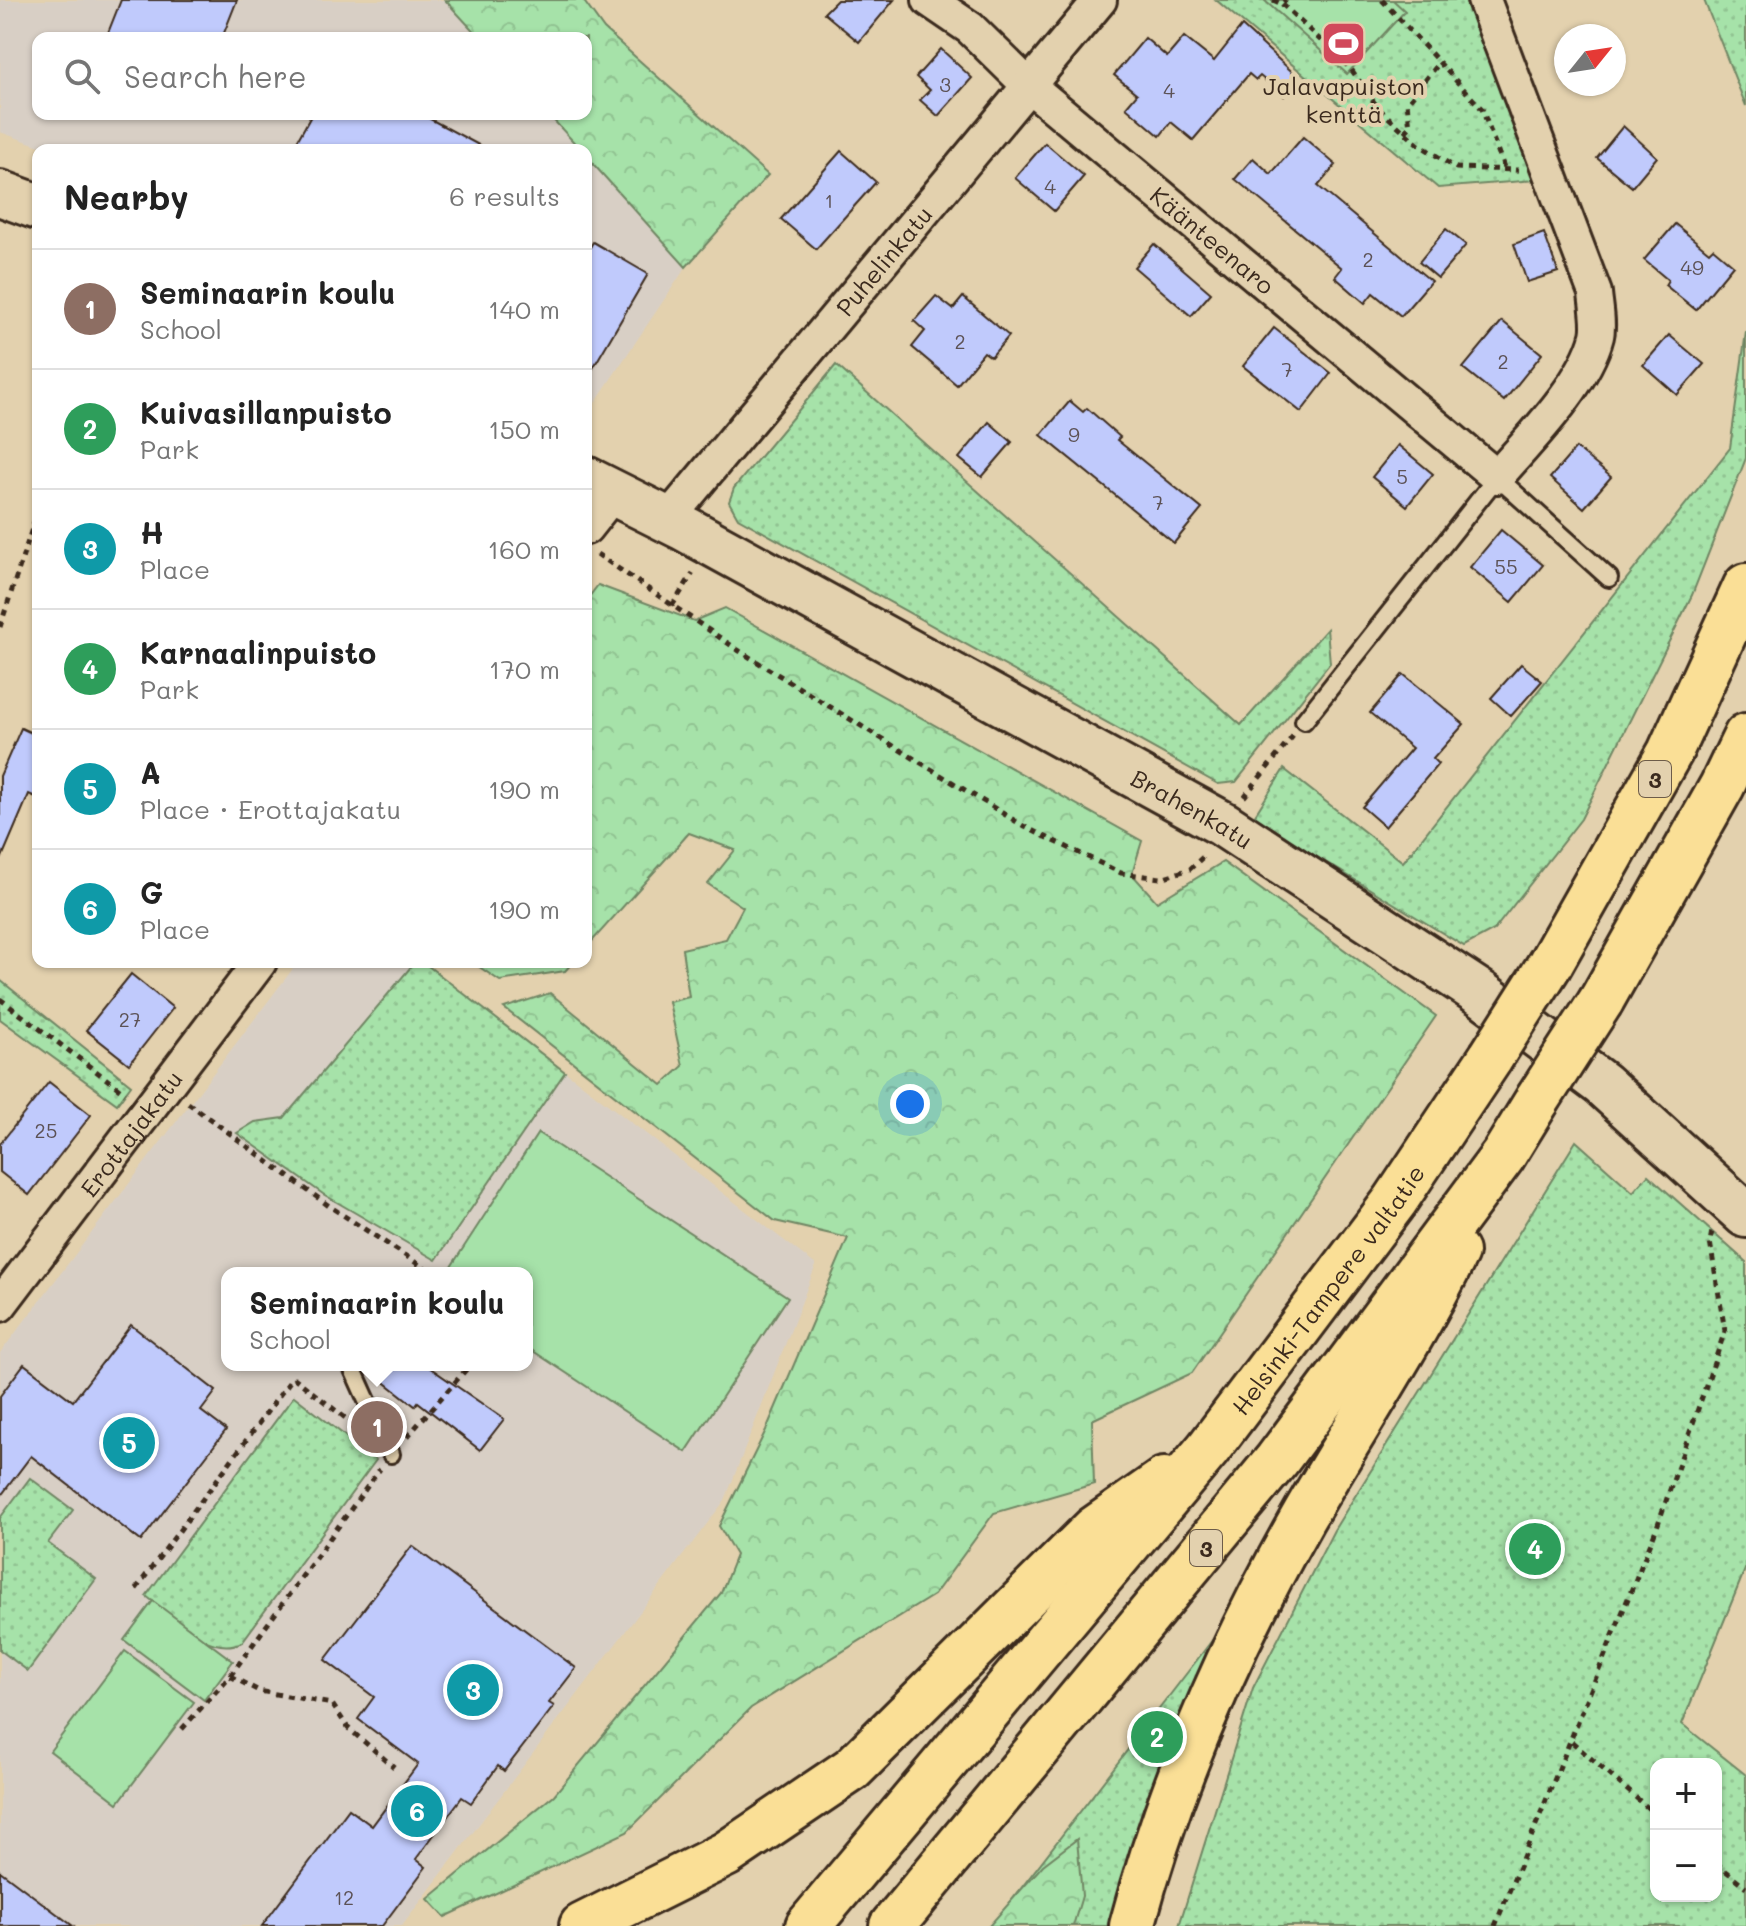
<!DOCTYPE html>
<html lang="en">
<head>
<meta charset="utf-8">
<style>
	:root { --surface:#fff; --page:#f2f2f2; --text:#222; --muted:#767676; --line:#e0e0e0; --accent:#7c3aed }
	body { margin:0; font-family:Mali,sans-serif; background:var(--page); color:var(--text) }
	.controls { position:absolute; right:24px; bottom:24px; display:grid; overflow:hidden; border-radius:16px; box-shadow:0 2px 6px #0004 }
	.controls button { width:72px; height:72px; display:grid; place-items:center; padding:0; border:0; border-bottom:2px solid var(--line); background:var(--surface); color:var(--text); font:40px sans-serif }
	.compass { position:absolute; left:1554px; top:24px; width:72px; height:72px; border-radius:50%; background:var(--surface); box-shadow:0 2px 6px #0004; rotate:60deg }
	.you { position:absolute; left:910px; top:1104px; width:28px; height:28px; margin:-20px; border:6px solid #fff; border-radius:50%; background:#1a73e8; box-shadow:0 0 0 12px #1a73e833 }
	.badge { display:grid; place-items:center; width:52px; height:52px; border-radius:50%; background:var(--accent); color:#fff; font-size:26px; font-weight:700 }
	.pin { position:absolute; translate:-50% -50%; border:4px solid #fff; box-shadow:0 2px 8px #0006 }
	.popup { position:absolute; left:221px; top:1267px; width:312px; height:104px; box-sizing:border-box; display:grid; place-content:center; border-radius:16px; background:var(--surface); filter:drop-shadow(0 2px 6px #0005); font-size:26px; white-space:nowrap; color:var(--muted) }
	.popup b { font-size:30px; color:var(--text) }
	.popup::after { content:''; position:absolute; left:50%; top:100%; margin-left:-16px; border:16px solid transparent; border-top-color:var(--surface) }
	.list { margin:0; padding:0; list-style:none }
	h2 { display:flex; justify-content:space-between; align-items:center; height:104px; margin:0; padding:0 32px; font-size:34px }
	h2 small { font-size:26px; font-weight:400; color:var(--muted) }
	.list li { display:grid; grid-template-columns:52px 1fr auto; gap:24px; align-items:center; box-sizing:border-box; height:120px; padding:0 32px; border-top:2px solid var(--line) }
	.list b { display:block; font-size:30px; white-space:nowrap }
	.list p { margin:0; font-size:26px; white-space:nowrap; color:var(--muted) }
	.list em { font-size:26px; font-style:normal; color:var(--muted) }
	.icon { flex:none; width:44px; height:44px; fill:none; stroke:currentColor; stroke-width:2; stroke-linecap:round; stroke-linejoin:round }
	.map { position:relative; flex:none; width:1746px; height:1926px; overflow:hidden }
	.search { position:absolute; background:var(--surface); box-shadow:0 2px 6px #0004; left:32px; top:32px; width:560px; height:88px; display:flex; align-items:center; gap:20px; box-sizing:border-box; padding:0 28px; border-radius:16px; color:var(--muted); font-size:30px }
	.panel { position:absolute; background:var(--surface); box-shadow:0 2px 6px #0004; left:32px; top:144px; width:560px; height:824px; border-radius:16px }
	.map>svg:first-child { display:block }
</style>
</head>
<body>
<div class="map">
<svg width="1746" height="1926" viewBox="0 0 1746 1926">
	<defs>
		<pattern id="grass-dots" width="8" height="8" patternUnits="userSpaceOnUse" patternTransform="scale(2)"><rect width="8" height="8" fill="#a6e2a9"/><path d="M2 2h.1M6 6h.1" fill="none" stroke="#90c291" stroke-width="1.8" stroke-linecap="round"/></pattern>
		<pattern id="forest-crowns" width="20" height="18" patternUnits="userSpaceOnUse" patternTransform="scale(2)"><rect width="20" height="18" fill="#a6e2a9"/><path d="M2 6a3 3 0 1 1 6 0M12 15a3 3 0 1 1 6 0" fill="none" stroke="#90c291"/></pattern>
	</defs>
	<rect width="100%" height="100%" fill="#e3d1ae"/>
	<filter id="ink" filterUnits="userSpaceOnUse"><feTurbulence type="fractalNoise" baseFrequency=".0125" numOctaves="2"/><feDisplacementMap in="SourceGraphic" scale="16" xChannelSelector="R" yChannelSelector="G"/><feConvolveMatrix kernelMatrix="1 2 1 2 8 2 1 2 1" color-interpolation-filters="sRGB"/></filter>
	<g filter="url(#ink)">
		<g fill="#d8cfc5" fill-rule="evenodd">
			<path d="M0,0H445L480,38H38V114H548L581,150H51L0,132Z"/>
			<path d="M586,156L686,267L586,416Z"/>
			<path d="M298,962H423L816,1265L725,1500L402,1926H0V1353ZM227,1273H527V1365H227Z"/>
		</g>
		<g fill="url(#grass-dots)" stroke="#708664" stroke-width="2" fill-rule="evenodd">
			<path d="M1216,0H1469L1535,180L1438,188Z"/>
			<path d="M1704,0H1746V106Z"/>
			<path d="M1746,332V458L1692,595L1581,819L1494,930L1464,946L1253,818L1284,769L1403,862L1730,448Z"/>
			<path d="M836,365L1241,725L1327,629L1330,663L1236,782L1218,784L738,518L729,502L734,488Z"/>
			<path d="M415,962H423L565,1072L436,1260L323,1194L237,1133L255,1122L284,1118Z"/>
			<path d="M0,980L131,1085L117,1104L0,1019Z"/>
			<path d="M1576,1141L1633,1192L1648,1175L1746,1262V1567L1682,1724L1746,1775V1926H1179L1253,1688L1334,1530ZM1656,1764H1716V1896H1656Z"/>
			<path d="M294,1396L376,1460L242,1642C208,1658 173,1616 146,1596Z"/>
			<path d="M30,1478L73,1510L48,1543L96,1579L28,1671L0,1650V1518Z"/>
			<path d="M1220,1630L1114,1926H992Z"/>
		</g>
		<g fill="url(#forest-crowns)" stroke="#708664" stroke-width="2">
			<path d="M445,0H583L604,29L768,175L686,267L586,156V150H581L548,114H586V38H480Z"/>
			<path d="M598,585L694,621L725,608L1142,841L1132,874L1157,902L1223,862L1436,1016L1192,1373L1092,1420L1094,1484L994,1513L934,1595L751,1708L627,1832L445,1917L428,1899L554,1795L721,1593L736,1555L719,1526L766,1430L848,1238L775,1221L504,1008L550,993L662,1085L683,1066L669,1002L689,997L682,949L726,939L743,907L708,884L735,850L689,833L586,948V601Z"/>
			<path d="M472,962H573L565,971L500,981Z"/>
			<path d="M1077,1839L1082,1896L1073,1926H989L1043,1865Z"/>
		</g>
		<g fill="#a6e2a9" stroke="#708664" stroke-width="2">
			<path d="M1264,0H1393L1405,11L1347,74Z"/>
			<path d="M538,1133L788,1297L686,1452L527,1347V1273H447Z"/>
			<path d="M153,1601L233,1661L204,1700L124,1640Z"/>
			<path d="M125,1651L194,1702L118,1803L50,1751Z"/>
		</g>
		<g fill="#c0cafc" stroke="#3b2a1e" stroke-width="2">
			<path d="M121,0H237L222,38H106Z"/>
			<path d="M837,0H894L859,42L824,13Z"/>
			<path d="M1242,26L1299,78L1284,96L1260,76L1256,80L1249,74L1193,140L1171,122L1160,136L1126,107L1137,94L1114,75L1145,38L1167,57L1184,37L1214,61Z"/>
			<path d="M941,49L972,78L938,116L920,100L930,90L916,77Z"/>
			<path d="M312,114H421L488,150H292Z"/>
			<path d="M1623,126L1657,157L1632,187L1597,158Z"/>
			<path d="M1303,137L1336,165L1318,186L1431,281L1401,316L1373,293L1365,303L1335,277L1342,268L1235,179L1253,158L1271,174Z"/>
			<path d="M1045,143L1084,176L1054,211L1015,178Z"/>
			<path d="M841,151L876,182L816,249L781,219Z"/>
			<path d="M1675,224L1709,252L1713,248L1733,265L1696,310L1665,285L1668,280L1644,260Z"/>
			<path d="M1446,229L1466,245L1438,278L1419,262Z"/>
			<path d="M1544,233L1558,272L1527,282L1514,244Z"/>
			<path d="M593,242L648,274L586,380V254Z"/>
			<path d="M1154,244L1211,293L1191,316L1134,267Z"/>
			<path d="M936,296L953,309L963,297L1009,336L991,357L984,352L957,385L912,347L925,331L914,321Z"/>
			<path d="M1502,321L1542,354L1504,401L1463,368Z"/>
			<path d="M1274,328L1331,373L1301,412L1243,366Z"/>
			<path d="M1669,335L1704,364L1677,395L1643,365Z"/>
			<path d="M1070,401L1083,412L1087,408L1120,437L1117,440L1202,509L1174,543L1041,435Z"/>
			<path d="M989,422L1012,442L982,477L959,458Z"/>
			<path d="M1398,445L1433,474L1407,506L1372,477Z"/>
			<path d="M1576,448L1611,477L1584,508L1550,478Z"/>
			<path d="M1501,530L1543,565L1512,602L1470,567Z"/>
			<path d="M1521,664L1542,681L1511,716L1491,698Z"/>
			<path d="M1403,674L1464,724L1433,759L1438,764L1385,827L1362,807L1412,748L1370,713Z"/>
			<path d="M21,728L38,736V798L29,794L0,862V776Z"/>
			<path d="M131,974L173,1008L129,1064L86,1030Z"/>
			<path d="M49,1082L91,1115L29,1195L0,1172V1144Z"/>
			<path d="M131,1325L216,1391L201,1411L226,1430L141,1541L31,1456L0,1497V1396L24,1364L73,1401Z"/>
			<path d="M363,1365H426L504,1419L480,1450L418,1402L415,1406Z"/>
			<path d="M412,1546L576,1668L549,1703L554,1706L504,1771L498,1766L471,1803L462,1797L416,1859L426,1867L382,1926H262L349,1809L372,1826L418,1764L358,1719L374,1697L325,1660Z"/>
			<path d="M0,1871L73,1926H0Z"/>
		</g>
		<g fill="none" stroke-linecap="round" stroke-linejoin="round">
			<defs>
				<g id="lane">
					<path d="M1304,721L1497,477L1609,578"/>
					<path d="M351,1365L391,1454"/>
				</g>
				<g id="street">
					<path id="s1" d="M929,0L970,28L1028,85L1497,477C1529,440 1585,384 1597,336C1600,324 1596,305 1595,293L1484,0"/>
					<path id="s2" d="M667,520L1100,0"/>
					<path d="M586,528L613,494"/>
					<path id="s3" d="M0,1305L260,962"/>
				</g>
				<g id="secondary">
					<path d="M0,193L38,207"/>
					<path id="s4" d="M586,479L682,527L1223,824L1482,994L1602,1084L1746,1215"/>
				</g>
				<g id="highway">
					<path d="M1550,964L1670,752L1746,586"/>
					<path d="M1601,1001L1722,786L1746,736"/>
					<path d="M582,1926L726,1854L852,1769L1094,1529L1164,1480"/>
					<path id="s5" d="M808,1926L1208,1449L1395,1201L1491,1057"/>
					<path d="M892,1926L1277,1460L1503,1156L1538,1099"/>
					<path d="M1132,1926C1170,1783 1229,1648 1302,1519C1353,1430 1411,1344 1456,1252"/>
				</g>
			</defs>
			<use href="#lane" stroke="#3b2a1e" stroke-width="22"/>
			<use href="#street" stroke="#3b2a1e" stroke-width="38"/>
			<use href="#secondary" stroke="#3b2a1e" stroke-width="50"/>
			<use href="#highway" stroke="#3b2a1e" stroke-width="50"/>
			<g stroke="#3b2a1e" stroke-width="5" stroke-dasharray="6 6" stroke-linecap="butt">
				<path d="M1273,0L1282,4L1286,0"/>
				<path d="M1382,0L1482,109L1505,170"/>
				<path d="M1282,4L1351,69L1378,108L1418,144L1456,168L1518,170"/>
				<path d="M1405,132L1410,127L1407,103L1440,62"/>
				<path d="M597,554L738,650L1025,827L1121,873L1161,878L1190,869L1205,855"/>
				<path d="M672,606L693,573"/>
				<path d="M0,627L38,510"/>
				<path d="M1244,797L1293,736"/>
				<path d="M0,999L125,1093"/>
				<path d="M188,1103L329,1206L432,1273"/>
				<path d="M407,1437L470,1365"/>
				<path d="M136,1589L293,1377L353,1424"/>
				<path d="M230,1676L259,1691L332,1704L348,1728L394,1767"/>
				<path d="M182,1729L230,1676L380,1469"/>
				<path d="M1572,1742L1656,1815"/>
				<path d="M1716,1863L1746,1887"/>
				<path d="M1495,1926L1657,1527L1725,1331L1710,1242L1712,1231"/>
			</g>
			<use href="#lane" stroke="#e3d1ae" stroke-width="16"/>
			<use href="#street" stroke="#e3d1ae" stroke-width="32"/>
			<use href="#secondary" stroke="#e3d1ae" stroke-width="44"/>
			<use href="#highway" stroke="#fadf96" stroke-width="44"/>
			<defs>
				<g id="highway-bridge">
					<path d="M1491,1057L1550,964"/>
					<path d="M1538,1099L1601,1001"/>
				</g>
			</defs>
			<use href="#highway-bridge" stroke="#3b2a1e" stroke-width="50" stroke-linecap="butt"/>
			<use href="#highway-bridge" stroke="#fadf96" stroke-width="44"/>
		</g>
	</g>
	<defs>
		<symbol id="stadium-square" viewBox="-11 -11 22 22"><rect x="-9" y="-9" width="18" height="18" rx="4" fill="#d1495b" stroke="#e3d1ae"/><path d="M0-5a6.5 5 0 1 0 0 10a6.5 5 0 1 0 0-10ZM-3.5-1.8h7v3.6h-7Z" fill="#fff"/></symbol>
	</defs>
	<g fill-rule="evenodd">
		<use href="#stadium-square" x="1318" y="18" width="51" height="51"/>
	</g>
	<g text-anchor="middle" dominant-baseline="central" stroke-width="8" stroke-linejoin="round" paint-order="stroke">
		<g font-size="20" fill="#5c5256">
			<text x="945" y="84">3</text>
			<text x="1169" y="90">4</text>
			<text x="1050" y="186">4</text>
			<text x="829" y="200">1</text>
			<text x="1368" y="259">2</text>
			<text x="1692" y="267">49</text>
			<text x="960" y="341">2</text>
			<text x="1503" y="361">2</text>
			<text x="1287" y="369">7</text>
			<text x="1074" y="434">9</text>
			<text x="1402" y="476">5</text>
			<text x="1158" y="502">7</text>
			<text x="1506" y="566">55</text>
			<text x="130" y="1019">27</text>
			<text x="46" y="1130">25</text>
			<text x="344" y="1897">12</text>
		</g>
		<g fill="#e3d1ae" stroke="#6d5c49" stroke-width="2">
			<rect x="1639" y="761" width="32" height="36" rx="6"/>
			<rect x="1190" y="1530" width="32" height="36" rx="6"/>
		</g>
		<g font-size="22" font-weight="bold" fill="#3b2a1e">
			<text x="1655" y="779">3</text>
			<text x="1206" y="1548">3</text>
		</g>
		<g font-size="24" fill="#3b2a1e" stroke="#e3d1ae">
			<text x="1344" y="85">Jalavapuiston<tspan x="1344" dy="28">kenttä</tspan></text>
		</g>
		<g font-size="24" fill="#3b2a1e" stroke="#e3d1ae">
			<text stroke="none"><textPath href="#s1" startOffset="372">Käänteenaro</textPath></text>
			<text stroke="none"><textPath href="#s2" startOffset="338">Puhelinkatu</textPath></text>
			<text stroke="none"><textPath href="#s4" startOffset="690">Brahenkatu</textPath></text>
			<text stroke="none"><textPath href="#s3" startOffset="216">Erottajakatu</textPath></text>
			<text stroke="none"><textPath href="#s5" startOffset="822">Helsinki-Tampere valtatie</textPath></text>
		</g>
	</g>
</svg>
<div class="controls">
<button>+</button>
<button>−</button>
</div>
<svg class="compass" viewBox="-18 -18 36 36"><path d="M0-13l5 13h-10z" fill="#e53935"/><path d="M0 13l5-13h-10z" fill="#767676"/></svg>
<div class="you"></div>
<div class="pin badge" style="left:377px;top:1427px;background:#8d6e63">1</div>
<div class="popup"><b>Seminaarin koulu</b>School</div>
<div class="pin badge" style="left:1157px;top:1737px;background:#2e9e5b">2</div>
<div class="pin badge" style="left:473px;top:1690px;background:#0f9aa8">3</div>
<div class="pin badge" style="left:1535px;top:1549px;background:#2e9e5b">4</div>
<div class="pin badge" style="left:129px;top:1443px;background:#0f9aa8">5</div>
<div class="pin badge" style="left:417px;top:1811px;background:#0f9aa8">6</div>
<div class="search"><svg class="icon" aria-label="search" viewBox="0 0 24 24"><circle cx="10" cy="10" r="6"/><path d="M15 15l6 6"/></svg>Search here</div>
<section class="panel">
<h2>Nearby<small>6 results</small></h2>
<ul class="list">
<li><span class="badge" style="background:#8d6e63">1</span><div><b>Seminaarin koulu</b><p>School</p></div><em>140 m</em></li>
<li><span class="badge" style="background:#2e9e5b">2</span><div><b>Kuivasillanpuisto</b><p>Park</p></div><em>150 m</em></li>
<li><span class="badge" style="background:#0f9aa8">3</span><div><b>H</b><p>Place</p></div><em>160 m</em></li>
<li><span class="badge" style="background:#2e9e5b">4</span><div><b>Karnaalinpuisto</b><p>Park</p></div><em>170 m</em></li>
<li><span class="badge" style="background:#0f9aa8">5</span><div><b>A</b><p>Place · Erottajakatu</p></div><em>190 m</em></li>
<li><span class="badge" style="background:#0f9aa8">6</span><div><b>G</b><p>Place</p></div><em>190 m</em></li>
</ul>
</section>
</div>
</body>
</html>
